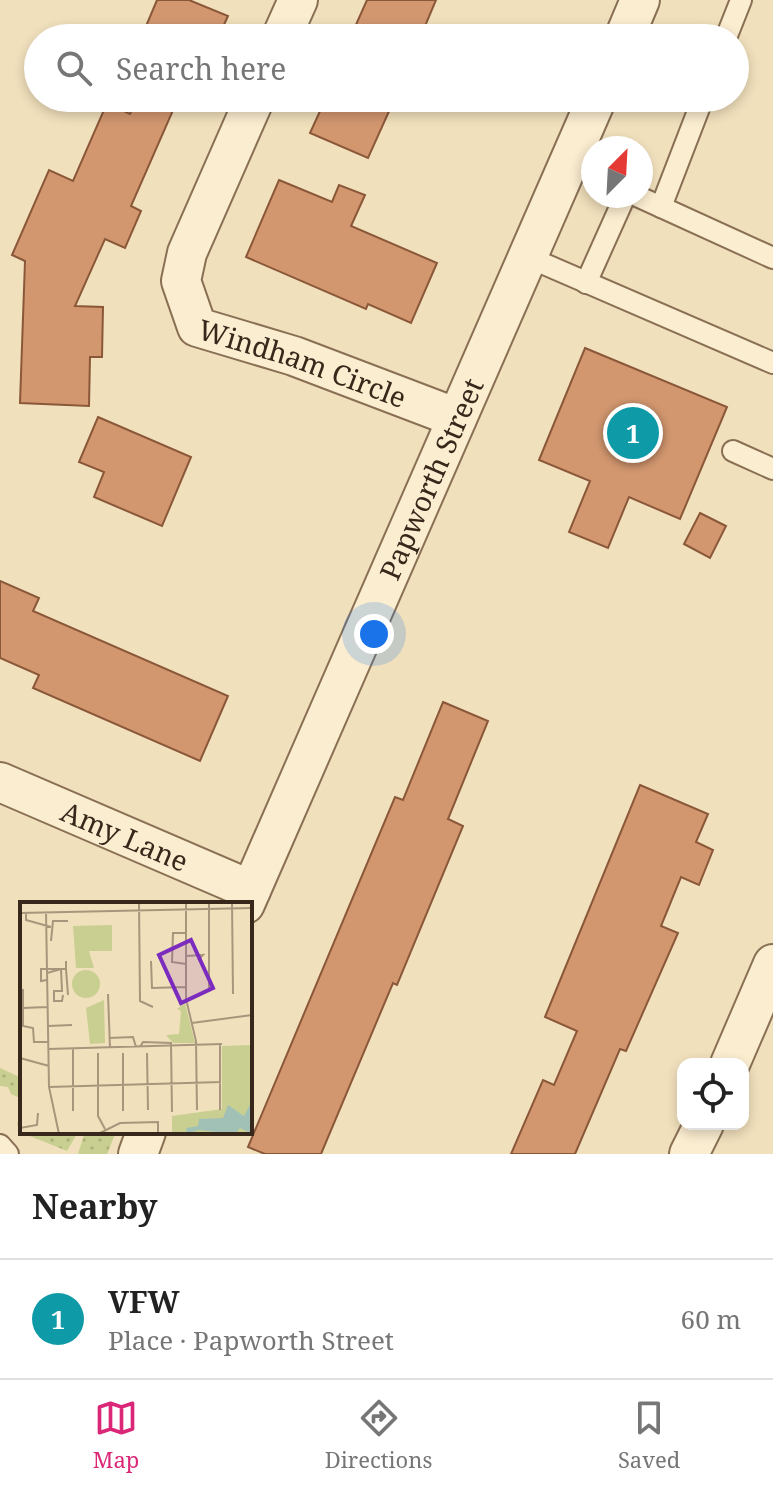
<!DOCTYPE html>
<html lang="en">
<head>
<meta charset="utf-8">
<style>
	:root { --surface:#fff; --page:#f6f6f6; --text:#222; --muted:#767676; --line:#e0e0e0; --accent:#db2777 }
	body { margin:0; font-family:"Noto Serif",serif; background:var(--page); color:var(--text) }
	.controls { position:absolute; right:24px; bottom:24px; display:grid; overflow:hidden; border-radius:16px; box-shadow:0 4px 12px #0003 }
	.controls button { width:72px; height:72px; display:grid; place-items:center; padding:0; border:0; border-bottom:2px solid var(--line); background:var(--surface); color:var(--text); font:40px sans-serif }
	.compass { position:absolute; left:581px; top:136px; width:72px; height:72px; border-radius:50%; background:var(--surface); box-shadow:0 4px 12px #0003; rotate:24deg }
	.you { position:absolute; left:374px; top:634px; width:28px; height:28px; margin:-20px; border:6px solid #fff; border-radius:50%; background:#1a73e8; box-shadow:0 0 0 12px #1a73e833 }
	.badge { display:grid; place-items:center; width:52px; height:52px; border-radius:50%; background:var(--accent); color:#fff; font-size:26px; font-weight:700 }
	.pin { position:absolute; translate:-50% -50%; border:4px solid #fff; box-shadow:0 2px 8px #0006 }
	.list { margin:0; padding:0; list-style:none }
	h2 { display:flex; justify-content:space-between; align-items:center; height:104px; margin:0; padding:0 32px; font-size:34px }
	h2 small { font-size:26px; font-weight:400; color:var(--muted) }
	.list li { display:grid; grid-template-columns:52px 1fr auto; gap:24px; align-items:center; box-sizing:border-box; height:120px; padding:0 32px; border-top:2px solid var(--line) }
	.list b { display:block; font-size:30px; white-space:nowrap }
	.list p { margin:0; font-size:26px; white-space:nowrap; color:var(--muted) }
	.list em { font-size:26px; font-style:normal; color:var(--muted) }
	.icon { flex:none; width:44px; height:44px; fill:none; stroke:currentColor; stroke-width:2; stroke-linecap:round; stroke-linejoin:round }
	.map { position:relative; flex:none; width:773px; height:1154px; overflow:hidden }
	.search { position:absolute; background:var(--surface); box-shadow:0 4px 12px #0003; left:24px; right:24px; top:24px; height:88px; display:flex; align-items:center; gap:20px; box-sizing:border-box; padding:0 28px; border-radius:44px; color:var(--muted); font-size:30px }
	.sheet { height:224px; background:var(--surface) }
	nav { display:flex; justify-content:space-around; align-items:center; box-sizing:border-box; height:112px; border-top:2px solid var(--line); background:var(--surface); font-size:22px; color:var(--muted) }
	nav a { display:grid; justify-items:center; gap:4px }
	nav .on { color:var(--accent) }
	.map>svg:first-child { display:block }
</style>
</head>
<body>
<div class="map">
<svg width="773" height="1154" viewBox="0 0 773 1154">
	<defs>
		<pattern id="grass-dots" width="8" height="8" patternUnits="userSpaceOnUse" patternTransform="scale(2)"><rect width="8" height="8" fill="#c9cf90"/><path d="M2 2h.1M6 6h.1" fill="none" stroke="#adb27c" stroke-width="1.8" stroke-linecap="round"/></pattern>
	</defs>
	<rect width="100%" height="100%" fill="#f1e0bc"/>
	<g fill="url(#grass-dots)">
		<path d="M0,1068L22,1078V1099L11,1094L8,1087L0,1086Z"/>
		<path d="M22,1112V1132H78L67,1151L20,1132L17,1124Z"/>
		<path d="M85,1132H116L107,1154H78Z"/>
	</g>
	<g fill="#d2976f" stroke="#8a5839" stroke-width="2">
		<path d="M157,0H189L228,16L218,38H141Z"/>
		<path d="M367,0H436L420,38H350Z"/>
		<path d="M137,98H152L174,108L131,206L141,211L125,248L105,239L75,306L103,307L102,357H90L89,406L20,403L25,261L12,255L49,170L73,181L107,103L130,114Z"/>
		<path d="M326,98H395L368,158L310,133Z"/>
		<path d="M279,180L332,202L339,185L365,195L351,226L437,263L411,323L368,304L366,309L246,257Z"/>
		<path d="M585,348L727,407L680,519L629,497L608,548L569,532L590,481L539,460Z"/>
		<path d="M98,417L191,457L162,526L94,497L104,472L79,462Z"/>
		<path d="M700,513L726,526L710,558L684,544Z"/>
		<path d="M0,581L39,598L33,611L228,696L200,761L33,688L39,675L0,658Z"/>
		<path d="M443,702L488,721L448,819L463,826L397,985L393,983L321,1154H265L248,1147L395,797L403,800Z"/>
		<path d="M640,785L708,814L696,842L713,850L699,885L681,877L661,926L678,933L626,1051L620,1049L575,1154H511L543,1080L554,1085L577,1031L545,1017Z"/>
	</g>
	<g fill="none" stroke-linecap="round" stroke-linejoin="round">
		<defs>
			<g id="service">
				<path d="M726,38L741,0"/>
				<path d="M637,196L773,258"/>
				<path d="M661,207L703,98"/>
				<path d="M528,257L773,363"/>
				<path d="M586,283L625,196"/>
				<path d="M733,451L773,469"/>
				<path d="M0,1145L8,1154"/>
			</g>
			<g id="minor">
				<path d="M281,38L298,0"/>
				<path d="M624,38L640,0"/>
				<path id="s1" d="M255,98L187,253L181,281L197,327L294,356L457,418"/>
				<path id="s2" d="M0,782L251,890"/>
				<path id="s3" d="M245,904L597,98"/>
				<path d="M730,1064L773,964"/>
				<path d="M138,1154L146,1132"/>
				<path d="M689,1154L704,1124"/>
			</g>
		</defs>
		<use href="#service" stroke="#897055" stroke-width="24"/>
		<use href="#minor" stroke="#897055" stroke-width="42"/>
		<use href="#service" stroke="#fbedd0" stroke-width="20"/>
		<use href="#minor" stroke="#fbedd0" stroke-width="38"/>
	</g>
	<g text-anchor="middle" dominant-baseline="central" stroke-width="7" stroke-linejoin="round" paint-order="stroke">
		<g font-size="28" fill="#38281b" stroke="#f8eacc">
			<text stroke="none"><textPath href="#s1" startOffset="358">Windham Circle</textPath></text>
			<text stroke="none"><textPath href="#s3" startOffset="464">Papworth Street</textPath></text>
			<text stroke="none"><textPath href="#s2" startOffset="136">Amy Lane</textPath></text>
		</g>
	</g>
	<g transform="translate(20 902)">
		<rect width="232" height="232" fill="#f1e0bc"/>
		<path d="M165,101L175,141H153L146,133L159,132L161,109L157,107Z" fill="#c9cf90"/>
		<path d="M232,143V232H152V214L202,207V144Z" fill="#c9cf90"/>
		<path d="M92,23V49H69L74,66H56L53,24ZM52 82a14 14 0 1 1 28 0a14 14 0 1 1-28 0ZM84,98L85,141L70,142L66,106ZM215,148L217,178H203L204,149Z" fill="#c9cf90"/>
		<path d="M232,199V232L220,226L215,232L178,228L167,232L166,226L178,224L179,217L203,216L208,203L224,214Z" fill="#a1c1b7"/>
		<path fill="none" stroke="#a7967c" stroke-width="2" d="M119,0L120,99L133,105M166,0V97L176,139L177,208M189,0V90M212,0L213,92M26,10L29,185L39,232M0,11L232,6M6,11V18L31,25M166,31H153L152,60L166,62M31,39L33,19H48M166,54L183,53L178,58M131,59L132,86L166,85M46,67L48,93M27,71L41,67H21V79L27,78M3,87V124L13,126L14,140H28M88,92L90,146M43,93L42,99H34V89H42L41,67H46V59M3,106L27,105M172,121L232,113M28,124L52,123M89,136L113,135L116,145M120,145L123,140L151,141L152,210M28,147L202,142M53,147V209M78,151V214L85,227M127,151L128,208M0,156L29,164M29,185L201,180M200,208V143M103,209V151M0,226L17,223L18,211M78,232L100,221L138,220V232"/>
		<path fill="#7b2cbf" fill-opacity="0.15" stroke="#7b2cbf" stroke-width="4" d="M171,38L193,86L161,101L139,53Z"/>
		<rect width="232" height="232" fill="none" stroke="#38281b" stroke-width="4"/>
	</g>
</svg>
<div class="controls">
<button><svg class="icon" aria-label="locate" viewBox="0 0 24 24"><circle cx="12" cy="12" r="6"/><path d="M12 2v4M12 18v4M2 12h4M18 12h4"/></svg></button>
</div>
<svg class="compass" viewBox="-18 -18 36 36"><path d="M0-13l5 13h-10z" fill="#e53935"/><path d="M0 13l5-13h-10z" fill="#767676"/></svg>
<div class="you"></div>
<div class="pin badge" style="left:633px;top:433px;background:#0f9aa8">1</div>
<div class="search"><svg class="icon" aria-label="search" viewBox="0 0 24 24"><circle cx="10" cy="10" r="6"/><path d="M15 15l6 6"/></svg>Search here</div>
</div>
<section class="sheet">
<h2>Nearby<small></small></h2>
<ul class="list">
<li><span class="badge" style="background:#0f9aa8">1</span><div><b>VFW</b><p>Place · Papworth Street</p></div><em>60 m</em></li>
</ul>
</section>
<nav>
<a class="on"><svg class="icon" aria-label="map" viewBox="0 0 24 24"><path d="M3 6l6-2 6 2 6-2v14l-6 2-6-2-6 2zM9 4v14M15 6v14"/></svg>Map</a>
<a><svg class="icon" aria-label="directions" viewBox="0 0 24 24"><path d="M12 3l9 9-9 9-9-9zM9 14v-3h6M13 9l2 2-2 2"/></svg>Directions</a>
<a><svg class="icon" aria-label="saved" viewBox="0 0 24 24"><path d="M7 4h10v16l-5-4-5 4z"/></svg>Saved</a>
</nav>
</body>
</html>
